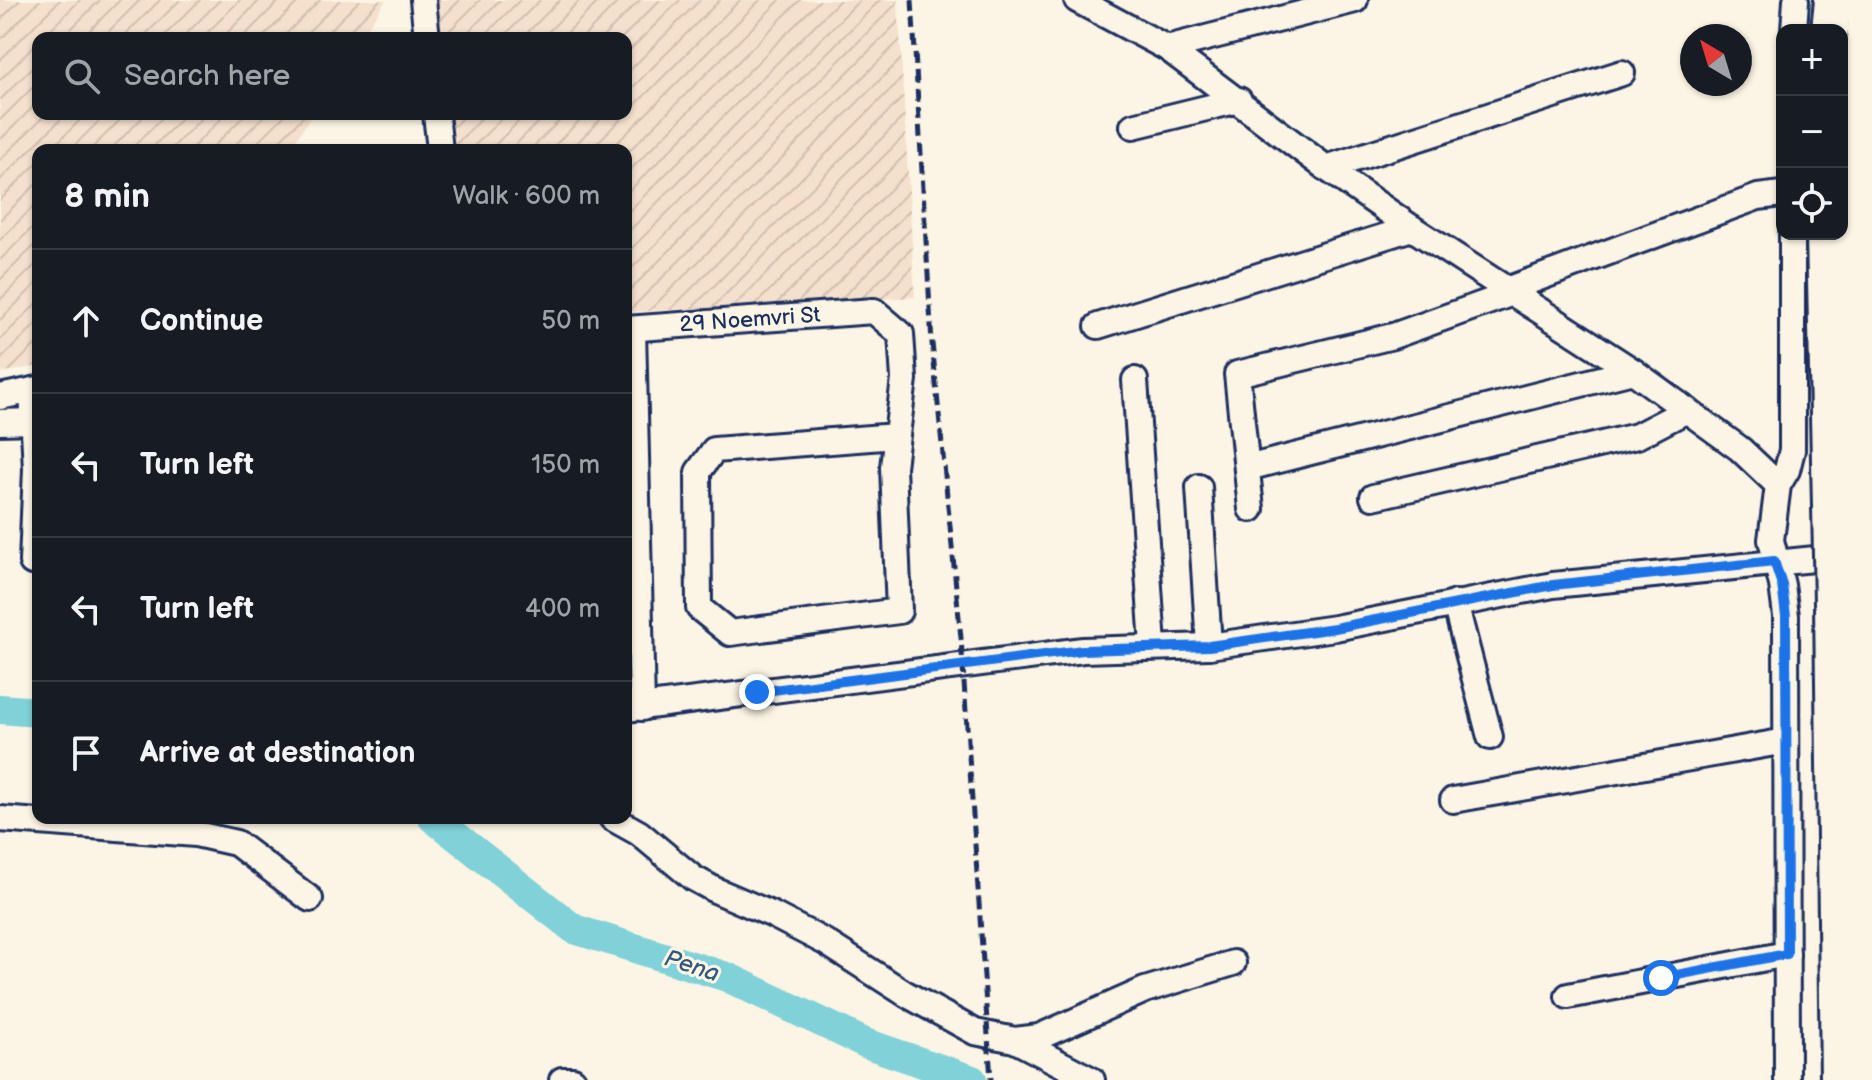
<!DOCTYPE html>
<html lang="en">
<head>
<meta charset="utf-8">
<style>
	:root { --surface:#171b24; --page:#20242c; --text:#f1f3f6; --muted:#9ea1a6; --line:#363941 }
	body { margin:0; font-family:"Balsamiq Sans",sans-serif; background:var(--page); color:var(--text) }
	.controls { position:absolute; right:24px; top:24px; display:grid; overflow:hidden; border-radius:16px; box-shadow:0 2px 6px #0004 }
	.controls button { width:72px; height:72px; display:grid; place-items:center; padding:0; border:0; border-bottom:2px solid var(--line); background:var(--surface); color:var(--text); font:40px sans-serif }
	.compass { position:absolute; left:1680px; top:24px; width:72px; height:72px; border-radius:50%; background:var(--surface); box-shadow:0 2px 6px #0004; rotate:322deg }
	.stop { position:absolute; width:24px; height:24px; margin:-18px; border:6px solid #1a73e8; border-radius:50%; background:#fff }
	.stop.end { background:#1a73e8; border-color:#fff; box-shadow:0 2px 8px #0008 }
	.list { margin:0; padding:0; list-style:none }
	h2 { display:flex; justify-content:space-between; align-items:center; height:104px; margin:0; padding:0 32px; font-size:34px }
	h2 small { font-size:26px; font-weight:400; color:var(--muted) }
	.list li { display:grid; grid-template-columns:52px 1fr auto; gap:24px; align-items:center; box-sizing:border-box; height:144px; padding:0 32px; border-top:2px solid var(--line) }
	.list b { display:block; font-size:30px; white-space:nowrap }
	.list em { font-size:26px; font-style:normal; color:var(--muted) }
	.icon { flex:none; width:44px; height:44px; fill:none; stroke:currentColor; stroke-width:2; stroke-linecap:round; stroke-linejoin:round }
	.map { position:relative; flex:none; width:1872px; height:1080px; overflow:hidden }
	.search { position:absolute; background:var(--surface); box-shadow:0 2px 6px #0004; left:32px; top:32px; width:600px; height:88px; display:flex; align-items:center; gap:20px; box-sizing:border-box; padding:0 28px; border-radius:16px; color:var(--muted); font-size:30px }
	.panel { position:absolute; background:var(--surface); box-shadow:0 2px 6px #0004; left:32px; top:144px; width:600px; height:680px; border-radius:16px }
	.map>svg:first-child { display:block }
</style>
</head>
<body>
<div class="map">
<svg width="1872" height="1080" viewBox="0 0 1872 1080">
	<defs>
		<pattern id="industrial-furrows" width="10" height="10" patternUnits="userSpaceOnUse" patternTransform="scale(2)"><rect width="10" height="10" fill="#f4e0cc"/><path d="M-1 1l2-2M0 10L10 0M9 11l2-2" fill="none" stroke="#d1c0b2"/></pattern>
	</defs>
	<rect width="100%" height="100%" fill="#fcf5e5"/>
	<filter id="ink" filterUnits="userSpaceOnUse"><feTurbulence type="fractalNoise" baseFrequency=".0125" numOctaves="2"/><feDisplacementMap in="SourceGraphic" scale="16" xChannelSelector="R" yChannelSelector="G"/><feConvolveMatrix kernelMatrix="1 2 1 2 8 2 1 2 1" color-interpolation-filters="sRGB"/></filter>
	<g filter="url(#ink)">
		<g fill="url(#industrial-furrows)">
			<path d="M0,0H386L361,38H38V114H312L290,150H38V366L0,373Z"/>
			<path d="M436,0H898L915,297L626,312V150H455L451,114H626V38H441Z"/>
		</g>
		<g fill="none" stroke-linecap="round" stroke-linejoin="round">
			<g stroke="#80d1d8" stroke-width="30">
				<path d="M0,709L38,712"/>
				<path d="M433,818L574,929L727,977L865,1043L972,1080"/>
			</g>
			<defs>
				<g id="minor">
					<path d="M423,0L427,38"/>
					<path d="M1077,0L1167,48L1326,168L1412,228L1633,371L1740,449L1778,485"/>
					<path d="M1794,30L1796,0"/>
					<path d="M1167,48L1355,0"/>
					<path d="M436,114L440,150"/>
					<path d="M1133,126L1239,100"/>
					<path d="M1326,168L1622,73"/>
					<path d="M1506,290L1758,197L1782,194"/>
					<path d="M1098,326L1412,228"/>
					<path d="M626,329L874,311L901,334L904,379L893,467L899,611L730,633L699,608L698,472L714,450L896,436"/>
					<path d="M633,329L642,708"/>
					<path d="M1135,380L1153,646"/>
					<path d="M32,391L36,469L32,562"/>
					<path d="M0,397L38,389"/>
					<path d="M0,422L33,421"/>
					<path d="M1247,468L1633,371"/>
					<path d="M1199,487L1209,646"/>
					<path d="M1373,497L1637,436L1687,410"/>
					<path d="M1251,509L1237,374L1393,336L1513,293"/>
					<path d="M1455,603L1490,737"/>
					<path d="M626,709L1083,650L1209,646L1335,628L1553,585L1845,556"/>
					<path d="M1453,800L1786,741"/>
					<path d="M612,818L639,833L693,878L715,890L771,914L825,942L906,994L975,1032L1015,1040L1039,1037L1145,990L1233,963"/>
					<path d="M0,819L196,834L236,843L310,899"/>
					<path d="M1568,996L1787,954"/>
					<path d="M1015,1040L1092,1080"/>
					<path d="M562,1080H573"/>
					<path d="M1787,1080L1786,616L1782,585L1771,540L1778,485L1787,470L1792,450V234"/>
				</g>
				<g id="highway">
					<path d="M1830,30L1833,0"/>
					<path d="M1825,234L1831,506"/>
					<path d="M1863,510L1856,173L1868,0"/>
					<path d="M1862,602L1869,1080"/>
					<path d="M1833,604L1839,1080"/>
				</g>
			</defs>
			<use href="#minor" stroke="#1b2f5e" stroke-width="30"/>
			<use href="#highway" stroke="#1b2f5e" stroke-width="42"/>
			<use href="#minor" stroke="#fcf5e5" stroke-width="24"/>
			<use href="#highway" stroke="#fcf5e5" stroke-width="36"/>
			<path stroke="#1b2f5e" stroke-width="5" stroke-dasharray="12 6" stroke-linecap="butt" d="M912,0L932,343L961,638L991,1080"/>
			<defs>
				<g id="highway-bridge">
					<path d="M1831,506L1833,604"/>
					<path d="M1862,602L1863,510"/>
				</g>
			</defs>
			<use href="#highway-bridge" stroke="#1b2f5e" stroke-width="42" stroke-linecap="butt"/>
			<use href="#highway-bridge" stroke="#fcf5e5" stroke-width="36"/>
		</g>
	</g>
	<g fill="none" stroke-linecap="round" stroke-linejoin="round" filter="url(#ink)">
		<path stroke="#1a73e8" stroke-width="10" d="M757,692L1083,650L1209,646L1335,628L1553,585L1774,561L1782,585L1786,616L1787,954L1661,978"/>
	</g>
	<g text-anchor="middle" dominant-baseline="central" stroke-width="6" stroke-linejoin="round" paint-order="stroke">
		<g font-size="22" fill="#1b2f5e" stroke="#fcf5e5">
			<text transform="translate(750 320) rotate(-4)">29 Noemvri St</text>
		</g>
		<g font-size="24" font-style="italic" fill="#34587c" stroke="#fcf5e5">
			<text transform="translate(692 966) rotate(18)">Pena</text>
		</g>
	</g>
</svg>
<div class="controls">
<button>+</button>
<button>−</button>
<button><svg class="icon" aria-label="locate" viewBox="0 0 24 24"><circle cx="12" cy="12" r="6"/><path d="M12 2v4M12 18v4M2 12h4M18 12h4"/></svg></button>
</div>
<svg class="compass" viewBox="-18 -18 36 36"><path d="M0-13l5 13h-10z" fill="#e53935"/><path d="M0 13l5-13h-10z" fill="#9ea1a6"/></svg>
<div class="stop" style="left:1661px;top:978px"></div>
<div class="stop end" style="left:757px;top:692px"></div>
<div class="search"><svg class="icon" aria-label="search" viewBox="0 0 24 24"><circle cx="10" cy="10" r="6"/><path d="M15 15l6 6"/></svg>Search here</div>
<section class="panel">
<h2>8 min<small>Walk · 600 m</small></h2>
<ul class="list">
<li><svg class="icon" aria-label="ahead" viewBox="0 0 24 24"><path d="M12 20V5M6 11l6-6 6 6"/></svg><div><b>Continue</b></div><em>50 m</em></li>
<li><svg class="icon" aria-label="left" viewBox="0 0 24 24"><path d="M17 20v-9H6M10 6l-5 5 5 5"/></svg><div><b>Turn left</b></div><em>150 m</em></li>
<li><svg class="icon" aria-label="left" viewBox="0 0 24 24"><path d="M17 20v-9H6M10 6l-5 5 5 5"/></svg><div><b>Turn left</b></div><em>400 m</em></li>
<li><svg class="icon" aria-label="arrive" viewBox="0 0 24 24"><path d="M6 21V4h12l-3 4 3 4H6"/></svg><div><b>Arrive at destination</b></div></li>
</ul>
</section>
</div>
</body>
</html>
